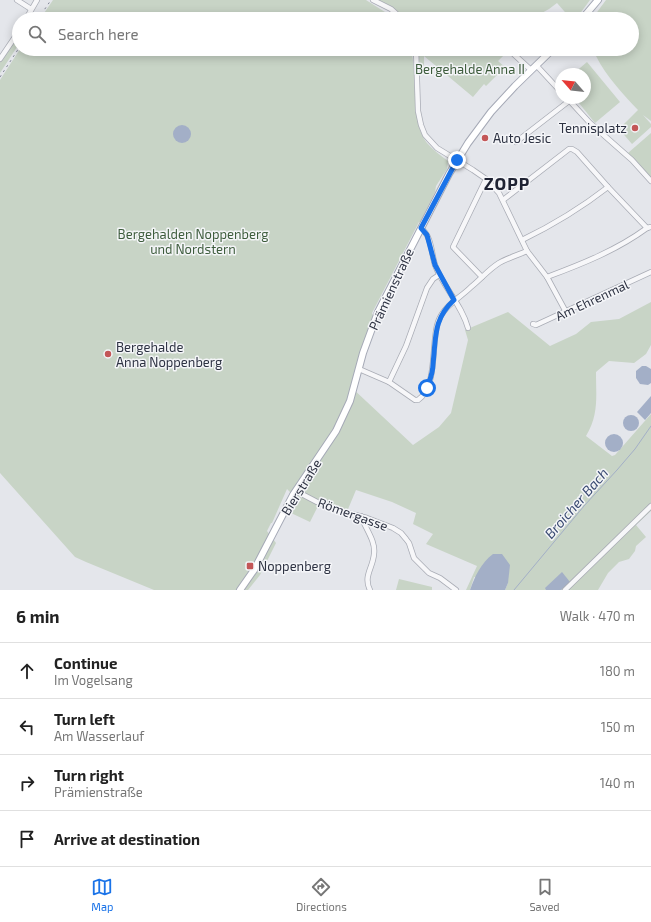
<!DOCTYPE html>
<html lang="en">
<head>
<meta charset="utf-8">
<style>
	:root { --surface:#fff; --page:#f2f2f2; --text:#222; --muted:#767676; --line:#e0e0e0; --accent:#1a73e8 }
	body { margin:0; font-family:"Exo 2",sans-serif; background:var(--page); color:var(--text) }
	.compass { position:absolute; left:555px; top:68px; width:36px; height:36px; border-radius:50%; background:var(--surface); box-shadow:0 2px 10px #0003; rotate:298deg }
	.stop { position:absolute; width:12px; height:12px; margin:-9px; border:3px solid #1a73e8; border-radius:50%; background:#fff }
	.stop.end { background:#1a73e8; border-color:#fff; box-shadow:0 1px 4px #0008 }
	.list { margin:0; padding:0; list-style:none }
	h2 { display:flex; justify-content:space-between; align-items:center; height:52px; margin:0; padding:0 16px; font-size:17px }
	h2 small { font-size:13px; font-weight:400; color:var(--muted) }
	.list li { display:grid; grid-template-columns:26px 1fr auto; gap:12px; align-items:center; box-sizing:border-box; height:56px; padding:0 16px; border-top:1px solid var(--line) }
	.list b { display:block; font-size:15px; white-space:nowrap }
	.list p { margin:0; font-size:13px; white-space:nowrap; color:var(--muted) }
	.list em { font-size:13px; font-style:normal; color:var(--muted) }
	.icon { flex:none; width:22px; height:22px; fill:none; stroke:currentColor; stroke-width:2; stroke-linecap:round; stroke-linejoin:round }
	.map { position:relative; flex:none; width:651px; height:590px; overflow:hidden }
	.search { position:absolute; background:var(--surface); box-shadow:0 2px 10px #0003; left:12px; right:12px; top:12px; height:44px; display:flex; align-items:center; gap:10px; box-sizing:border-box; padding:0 14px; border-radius:22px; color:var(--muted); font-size:15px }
	.sheet { height:276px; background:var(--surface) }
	nav { display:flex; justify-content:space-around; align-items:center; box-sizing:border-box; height:56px; border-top:1px solid var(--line); background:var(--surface); font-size:11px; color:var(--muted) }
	nav a { display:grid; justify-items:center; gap:2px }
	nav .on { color:var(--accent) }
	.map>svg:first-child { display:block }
</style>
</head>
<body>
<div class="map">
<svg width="651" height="590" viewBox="0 0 651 590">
	<rect width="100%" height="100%" fill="#e4e6eb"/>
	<g fill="#c8d4c6">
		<path d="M53,0H366L396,19H40Z"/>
		<path d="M376,0H590L576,19H571L557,3L549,9L531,19H405L401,15Z"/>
		<path d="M606,0H651V121L643,115L651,124V127L632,144L619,129L638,110C623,94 606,76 596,56L597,54L593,49H632V19H592Z"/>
		<path d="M19,34V44L0,73V62Z"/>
		<path d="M20,49H411C418,77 410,122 427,143C433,150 441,156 448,161L447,169L436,186L435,192L420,222H419L372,313L373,315L361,350L351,387L413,445L439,427L451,413L468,340L465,330L508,312L550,346L576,334L591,322L619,319L651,302V345L646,354L634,363L609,361L596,372C596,397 599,414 586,436L612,456L615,455L651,414V511L636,525L646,537L636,546L635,551L629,559L619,562L608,573L598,590H505L508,583L474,577L470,590H466L477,566L426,544L433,534L413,524L416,513L392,502L356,490L346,514L319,504L310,522L291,513L298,500L287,489L272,523H271L267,531L276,543L260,575L248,590H154L86,562L75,557L0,473V80Z"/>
		<path d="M418,49H506L508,51L498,61L507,69L503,75L500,72L486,86L484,84L473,97L424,56V66H420Z"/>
		<path d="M587,62L620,102L595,123L575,98H585V74H573Z"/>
		<path d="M651,133V179L628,153Z"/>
		<path d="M399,579L432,587V590H396Z"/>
	</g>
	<g fill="#a3afc7">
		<circle cx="182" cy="134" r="9"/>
		<path d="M642,366H646L651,369V383L648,385L640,384L636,378V371Z"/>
		<path d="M651,396V413L645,420L637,412Z"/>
		<circle cx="631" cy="423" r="8"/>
		<circle cx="614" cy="443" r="9"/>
		<path d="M493,554H502L510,565L508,583L505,590H470C475,576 481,563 493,554Z"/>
		<path d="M562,572L570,582L561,590H546L545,588Z"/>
	</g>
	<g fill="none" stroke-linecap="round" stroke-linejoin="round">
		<path stroke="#a3afc7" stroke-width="1" d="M514,590L584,506L617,470L635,449L651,426"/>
		<defs>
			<g id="minor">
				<path d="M17,0L31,9"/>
				<path d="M373,0L391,9L402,19"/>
				<path d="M26,19L37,0"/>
				<path d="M416,49L418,111L421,125L425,135L437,148L473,170L486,179L499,193L527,251L547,277L566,312"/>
				<path d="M508,49L531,70"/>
				<path d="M0,59L19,31"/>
				<path d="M536,65L561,92"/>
				<path d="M567,98L590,123L632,160L651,181"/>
				<path d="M516,142L569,101"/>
				<path d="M503,200L569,149H572L577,152L608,187L647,228L651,227"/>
				<path d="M421,228C432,237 431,252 435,265C443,287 462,305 468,328"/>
				<path d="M522,240C553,225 581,208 608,187"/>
				<path d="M482,277L453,247L486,179"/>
				<path d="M547,277C582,264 617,250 647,228"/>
				<path d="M533,324L536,325L651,272"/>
				<path d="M359,369L389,382L415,400H418C438,387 431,342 438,322C444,305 459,299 471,287C481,279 488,270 499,263C508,258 518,255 527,251"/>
				<path d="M389,382L406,346L427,288L433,279L439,275"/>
				<path d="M296,491L317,502L344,512L367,518L393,528L401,533L406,539L409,543L414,558L429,573L440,578L456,590"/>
				<path d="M361,516C365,528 376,541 374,554C373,568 363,576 370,590"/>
				<path d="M565,590L651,506"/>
			</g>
			<g id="major">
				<path d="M582,19L598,0"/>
				<path d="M240,590L254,570L293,495L336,431L350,401L363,353L378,312L449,174L468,143L491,112L515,86L553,49"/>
			</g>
		</defs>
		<use href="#minor" stroke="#a9acb5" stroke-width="6"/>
		<use href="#major" stroke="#a5a9b6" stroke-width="8"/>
		<use href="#minor" stroke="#f7f7f9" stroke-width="4.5"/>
		<use href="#major" stroke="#fff" stroke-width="6"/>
		<g stroke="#7f8493" stroke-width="1" stroke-dasharray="2 4" stroke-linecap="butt">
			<path d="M38,19L51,0"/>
			<path d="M0,77L19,48"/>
		</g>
	</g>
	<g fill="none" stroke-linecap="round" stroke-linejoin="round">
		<path stroke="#1a73e8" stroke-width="5" d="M427,388C430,380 433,373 433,364C436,338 433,319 454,300L435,265L427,235L421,228L457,160"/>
	</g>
	<g fill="#c35657" stroke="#f4f5f8" stroke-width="1.5">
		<circle cx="635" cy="128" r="4"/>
		<circle cx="485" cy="138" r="4"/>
		<circle cx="108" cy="354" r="4"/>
		<rect x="246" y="562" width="8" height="8" rx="2"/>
	</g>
	<g text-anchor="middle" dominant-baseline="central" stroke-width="3" stroke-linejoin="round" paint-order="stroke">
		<g font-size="13" fill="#3d5c3c" stroke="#f4f5f8">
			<text x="470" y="69">Bergehalde Anna II</text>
			<text x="193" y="234">Bergehalden Noppenberg<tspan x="193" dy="15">und Nordstern</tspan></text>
		</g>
		<g font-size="13" fill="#2d3242" stroke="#f4f5f8" text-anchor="start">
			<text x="627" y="128" text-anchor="end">Tennisplatz</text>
			<text x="493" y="138">Auto Jesic</text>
			<text x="116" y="347">Bergehalde<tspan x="116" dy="15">Anna Noppenberg</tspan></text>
			<text x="258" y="566">Noppenberg</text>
		</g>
		<g font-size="13" fill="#2d3242" stroke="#f4f5f8">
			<text transform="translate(391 289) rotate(-65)">Prämienstraße</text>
			<text transform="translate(592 300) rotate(-25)">Am Ehrenmal</text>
			<text transform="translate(301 487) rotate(-58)">Bierstraße</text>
			<text transform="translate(353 514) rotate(20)">Römergasse</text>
		</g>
		<g font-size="14" font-style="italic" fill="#3b4c73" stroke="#f4f5f8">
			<text transform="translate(576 503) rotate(-49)">Broicher Bach</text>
		</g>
		<g font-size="17" font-weight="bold" letter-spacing="1" fill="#1f2333" stroke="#f4f5f8">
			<text x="507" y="183">ZOPP</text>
		</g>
	</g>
</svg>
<svg class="compass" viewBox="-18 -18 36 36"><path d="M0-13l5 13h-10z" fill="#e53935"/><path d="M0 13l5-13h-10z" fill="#767676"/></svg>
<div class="stop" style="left:427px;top:388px"></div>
<div class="stop end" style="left:457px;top:160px"></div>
<div class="search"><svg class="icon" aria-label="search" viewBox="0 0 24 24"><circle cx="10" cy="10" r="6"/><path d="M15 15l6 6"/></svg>Search here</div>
</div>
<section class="sheet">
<h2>6 min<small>Walk · 470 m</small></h2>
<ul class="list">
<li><svg class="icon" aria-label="ahead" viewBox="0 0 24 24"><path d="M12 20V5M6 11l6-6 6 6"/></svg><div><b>Continue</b><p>Im Vogelsang</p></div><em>180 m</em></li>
<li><svg class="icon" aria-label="left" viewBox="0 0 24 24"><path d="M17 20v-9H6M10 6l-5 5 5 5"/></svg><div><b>Turn left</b><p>Am Wasserlauf</p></div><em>150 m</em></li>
<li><svg class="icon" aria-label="right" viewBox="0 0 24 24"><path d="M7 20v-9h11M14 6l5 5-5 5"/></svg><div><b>Turn right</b><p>Prämienstraße</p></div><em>140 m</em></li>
<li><svg class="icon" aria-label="arrive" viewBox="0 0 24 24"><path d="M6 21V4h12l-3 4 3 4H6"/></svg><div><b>Arrive at destination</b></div></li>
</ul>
</section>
<nav>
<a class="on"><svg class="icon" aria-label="map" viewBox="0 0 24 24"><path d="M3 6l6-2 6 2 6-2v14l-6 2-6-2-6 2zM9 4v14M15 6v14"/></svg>Map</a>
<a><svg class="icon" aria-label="directions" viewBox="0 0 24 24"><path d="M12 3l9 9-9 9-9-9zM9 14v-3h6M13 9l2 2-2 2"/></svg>Directions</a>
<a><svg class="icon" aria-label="saved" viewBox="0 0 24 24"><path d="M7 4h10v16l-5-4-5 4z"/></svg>Saved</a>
</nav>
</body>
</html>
